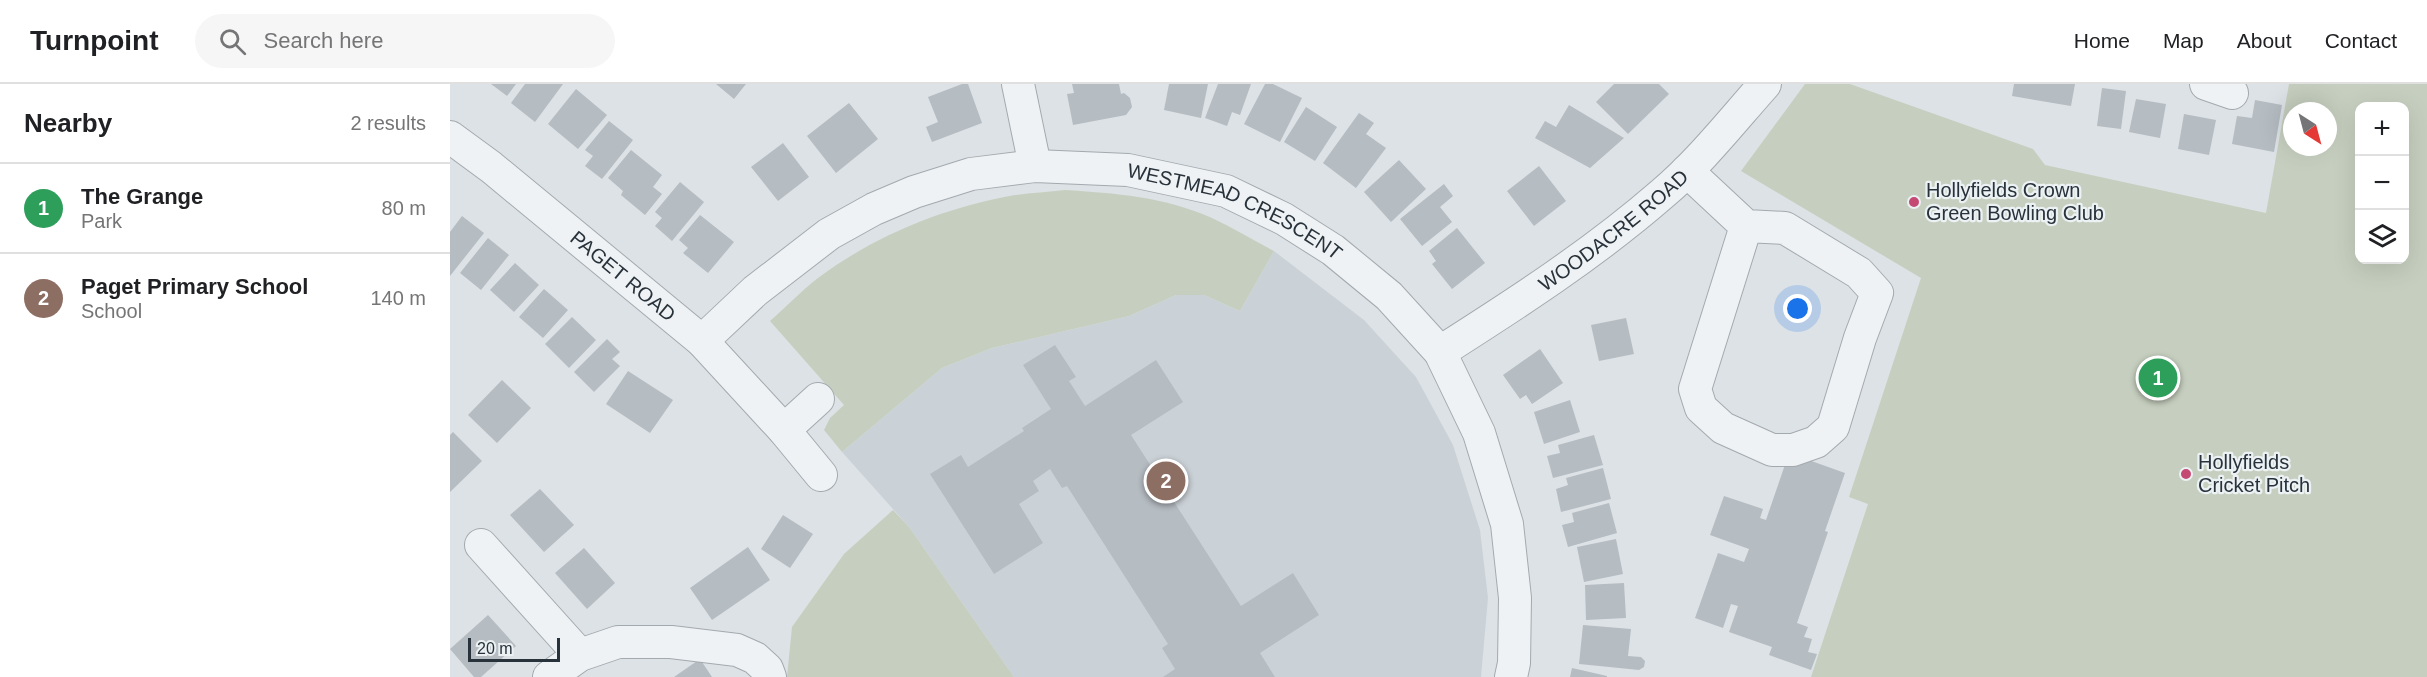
<!DOCTYPE html>
<html lang="en">
<head>
<meta charset="utf-8">
<style>
	:root { --surface:#fff; --page:#f6f6f6; --text:#202124; --muted:#757577; --line:#e0e0e0; --accent:#c44973 }
	body { margin:0; font-family:Arial,sans-serif; background:var(--page); color:var(--text) }
	.controls { position:absolute; right:18px; top:18px; display:grid; overflow:hidden; border-radius:12px; box-shadow:0 6px 24px #0002 }
	.controls button { width:54px; height:54px; display:grid; place-items:center; padding:0; border:0; border-bottom:2px solid var(--line); background:var(--surface); color:var(--text); font:30px sans-serif }
	.compass { position:absolute; left:1833px; top:18px; width:54px; height:54px; border-radius:50%; background:var(--surface); box-shadow:0 6px 24px #0002; rotate:144deg }
	.scale { position:absolute; left:18px; bottom:15px; width:92px; box-sizing:border-box; padding-left:6px; border:3px solid #28323b; border-top:0; font-size:16px; line-height:21px; white-space:nowrap; color:#28323b; -webkit-text-stroke:4px #ecf1f4; paint-order:stroke }
	.you { position:absolute; left:1348px; top:225px; width:21px; height:21px; margin:-15px; border:4px solid #fff; border-radius:50%; background:#1a73e8; box-shadow:0 0 0 9px #1a73e833 }
	.badge { display:grid; place-items:center; width:39px; height:39px; border-radius:50%; background:var(--accent); color:#fff; font-size:20px; font-weight:700 }
	.pin { position:absolute; translate:-50% -50%; border:3px solid #fff; box-shadow:0 2px 6px #0006 }
	.list { margin:0; padding:0; list-style:none }
	h2 { display:flex; justify-content:space-between; align-items:center; height:78px; margin:0; padding:0 24px; font-size:26px }
	h2 small { font-size:20px; font-weight:400; color:var(--muted) }
	.list li { display:grid; grid-template-columns:39px 1fr auto; gap:18px; align-items:center; box-sizing:border-box; height:90px; padding:0 24px; border-top:2px solid var(--line) }
	.list b { display:block; font-size:22px; white-space:nowrap }
	.list p { margin:0; font-size:20px; white-space:nowrap; color:var(--muted) }
	.list em { font-size:20px; font-style:normal; color:var(--muted) }
	.icon { flex:none; width:33px; height:33px; fill:none; stroke:currentColor; stroke-width:2; stroke-linecap:round; stroke-linejoin:round }
	.map { position:relative; flex:none; width:1977px; height:593px; overflow:hidden }
	header { display:flex; align-items:center; gap:36px; box-sizing:border-box; height:84px; padding:0 30px; background:var(--surface); border-bottom:2px solid var(--line) }
	header strong { font-size:28px }
	nav { display:flex; gap:33px; margin-inline-start:auto; font-size:21px }
	.search { width:420px; height:54px; background:var(--page); display:flex; align-items:center; gap:15px; box-sizing:border-box; padding:0 21px; border-radius:33px; color:var(--muted); font-size:22px }
	main { display:flex }
	aside { flex:1; background:var(--surface) }
	.map>svg:first-child { display:block }
</style>
</head>
<body>
<header>
<strong>Turnpoint</strong>
<div class="search"><svg class="icon" aria-label="search" viewBox="0 0 24 24"><circle cx="10" cy="10" r="6"/><path d="M15 15l6 6"/></svg>Search here</div>
<nav><a>Home</a><a>Map</a><a>About</a><a>Contact</a></nav>
</header>
<main>
<aside>
<h2>Nearby<small>2 results</small></h2>
<ul class="list">
<li><span class="badge" style="background:#2e9e5b">1</span><div><b>The Grange</b><p>Park</p></div><em>80 m</em></li>
<li><span class="badge" style="background:#8d6e63">2</span><div><b>Paget Primary School</b><p>School</p></div><em>140 m</em></li>
</ul>
</aside>
<div class="map">
<svg width="1977" height="593" viewBox="0 0 1977 593">
	<rect width="100%" height="100%" fill="#dde2e6"/>
	<path fill="#cbd2d7" d="M824,167L914,236L966,293L1003,361L1030,446L1038,514L1031,593H564L459,443L392,368L492,284L542,264L679,232L726,211H754L790,227Z"/>
	<g fill="#c6cfbf" fill-rule="evenodd">
		<path d="M1355,0H1400L1583,65L1595,81L1816,129L1839,0H1977V593H1361L1418,420L1399,413L1471,194L1291,87ZM1954,22V176H1910V22ZM1842,27H1878V63H1842Z"/>
		<path d="M615,106C664,109 716,113 762,134C783,144 803,156 824,167L790,227L754,211H726L679,232L542,264L492,284L392,368L374,346L380,334L394,321L320,237C336,223 351,207 368,194C424,152 495,123 565,111C581,109 598,108 615,106Z"/>
		<path d="M443,426L459,443L564,593H337L342,543L394,470Z"/>
	</g>
	<g fill="#b5bcc2">
		<path d="M41,0H66L57,12Z"/>
		<path d="M75,0H113L85,38L61,19Z"/>
		<path d="M266,0H296L284,15Z"/>
		<path d="M512,0H518L532,39L482,58L476,43L488,38L478,13Z"/>
		<path d="M622,0H669L671,10L674,9L680,14L682,23L676,31L623,41L617,10L624,9Z"/>
		<path d="M719,0H758L751,34L714,26Z"/>
		<path d="M768,0H801L790,31L782,28L777,42L755,34Z"/>
		<path d="M815,0H823L852,14L830,58L794,40Z"/>
		<path d="M1164,0H1209L1219,10L1178,50L1146,18Z"/>
		<path d="M1564,0H1625L1621,22L1562,12Z"/>
		<path d="M1652,4L1676,7L1671,45L1647,42Z"/>
		<path d="M126,5L157,31L128,65L98,40Z"/>
		<path d="M1686,15L1716,20L1710,54L1679,48Z"/>
		<path d="M1805,16L1832,21L1824,68L1782,60L1787,32L1802,34Z"/>
		<path d="M399,19L428,55L386,89L357,52Z"/>
		<path d="M1119,21L1174,54L1140,84L1085,54L1095,37L1106,43Z"/>
		<path d="M856,23L887,43L865,77L834,58Z"/>
		<path d="M909,29L924,39L916,50L936,64L906,104L873,79Z"/>
		<path d="M1734,30L1766,36L1759,71L1728,65Z"/>
		<path d="M159,37L183,56L152,95L135,82L143,72L135,66Z"/>
		<path d="M333,59L359,93L328,117L301,83Z"/>
		<path d="M181,66L212,91L203,103L212,110L195,131L171,111L173,107L158,94Z"/>
		<path d="M949,76L976,105L941,138L914,108Z"/>
		<path d="M1089,82L1116,117L1084,142L1057,107Z"/>
		<path d="M230,98L254,118L222,157L205,142L212,134L205,128Z"/>
		<path d="M994,100L1003,112L990,123L1002,138L972,162L950,135Z"/>
		<path d="M250,131L284,158L258,189L233,169L238,164L229,156Z"/>
		<path d="M12,132L34,149L0,192V148Z"/>
		<path d="M1007,144L1035,179L1002,205L982,180L986,177L979,167Z"/>
		<path d="M38,154L59,171L31,206L10,189Z"/>
		<path d="M65,179L89,201L64,228L40,206Z"/>
		<path d="M94,205L118,226L93,254L69,233Z"/>
		<path d="M122,233L146,256L119,284L95,260Z"/>
		<path d="M1176,234L1184,270L1149,277L1141,241Z"/>
		<path d="M157,255L170,268L162,275L170,282L144,308L124,288Z"/>
		<path d="M605,261L626,293L619,297L635,322L706,276L733,318L681,351L791,522L843,489L869,531L810,569L825,593H713L725,585L712,564L718,560L617,402L612,404L600,385L583,397L589,407L569,420L593,459L544,490L480,390L511,371L518,383L574,347L572,344L601,325L573,281Z"/>
		<path d="M1090,265L1113,299L1082,320L1076,311L1070,315L1053,291Z"/>
		<path d="M178,287L223,316L200,349L156,320Z"/>
		<path d="M52,296L81,324L47,359L18,331Z"/>
		<path d="M1120,316L1130,348L1094,360L1084,328Z"/>
		<path d="M3,348L32,377L0,408V351Z"/>
		<path d="M1144,351L1153,381L1103,394L1097,372L1110,369L1108,361Z"/>
		<path d="M1339,369L1395,389L1375,447L1378,448L1347,539L1358,543L1354,553L1362,555L1358,568L1367,570L1361,586L1319,571L1322,563L1279,548L1288,522L1281,520L1273,544L1245,534L1268,469L1294,478L1299,465L1260,451L1274,412L1313,425L1310,434L1316,436Z"/>
		<path d="M1153,384L1161,415L1111,428L1106,405L1118,401L1116,394Z"/>
		<path d="M90,405L124,441L94,468L60,431Z"/>
		<path d="M1159,419L1167,449L1118,463L1112,441L1124,438L1122,429Z"/>
		<path d="M333,431L363,450L340,484L311,465Z"/>
		<path d="M1166,455L1173,490L1134,498L1127,463Z"/>
		<path d="M298,463L320,496L262,536L240,504Z"/>
		<path d="M134,464L165,499L137,525L105,489Z"/>
		<path d="M1174,499L1176,534L1136,536L1135,501Z"/>
		<path d="M38,531L66,562L31,593H24L0,565Z"/>
		<path d="M1133,541L1181,545L1178,572L1191,573L1195,577L1194,583L1189,586L1129,580Z"/>
		<path d="M250,575L262,593H224Z"/>
		<path d="M1122,584L1157,592V593H1120Z"/>
	</g>
	<g fill="none" stroke-linecap="round" stroke-linejoin="round">
		<defs>
			<g id="minor">
				<path d="M568,0L585,82"/>
				<path d="M1756,0L1782,9"/>
				<path id="s1" d="M0,53L41,83L252,257L334,346L371,391"/>
				<path d="M1237,87L1296,142L1335,144L1409,189L1427,209L1410,254L1383,343L1366,358L1343,366H1322L1273,344L1251,324L1245,305L1296,142"/>
				<path id="s2" d="M252,257L305,207L379,150L424,125L464,108L521,90L585,82L678,86L776,107L834,135L883,166L939,212L990,268L1029,349L1057,440L1065,514L1064,579L1061,593"/>
				<path id="s3" d="M990,268C1067,219 1143,170 1212,110C1250,78 1282,37 1315,0"/>
				<path d="M334,346L368,315"/>
				<path d="M31,461L130,571"/>
				<path d="M99,593L130,571L168,558H221L287,566L305,574L317,585L320,593"/>
			</g>
		</defs>
		<use href="#minor" stroke="#a3aaaf" stroke-width="34"/>
		<use href="#minor" stroke="#eff2f4" stroke-width="32"/>
	</g>
	<g fill="#c44973" stroke="#ecf1f4" stroke-width="2">
		<circle cx="1464" cy="118" r="6"/>
		<circle cx="1736" cy="390" r="6"/>
	</g>
	<g text-anchor="middle" dominant-baseline="central" stroke-width="4.5" stroke-linejoin="round" paint-order="stroke">
		<g font-size="20" fill="#28323b" stroke="#ecf1f4" text-anchor="start">
			<text x="1476" y="106">Hollyfields Crown<tspan x="1476" dy="23">Green Bowling Club</tspan></text>
			<text x="1748" y="378">Hollyfields<tspan x="1748" dy="23">Cricket Pitch</tspan></text>
		</g>
		<g font-size="20" fill="#28323b" stroke="#ecf1f4">
			<text stroke="none"><textPath href="#s2" startOffset="594">WESTMEAD CRESCENT</textPath></text>
			<text stroke="none"><textPath href="#s3" startOffset="212">WOODACRE ROAD</textPath></text>
			<text stroke="none"><textPath href="#s1" startOffset="222">PAGET ROAD</textPath></text>
		</g>
	</g>
</svg>
<div class="controls">
<button>+</button>
<button>−</button>
<button><svg class="icon" aria-label="layers" viewBox="0 0 24 24"><path d="M12 4l9 5-9 5-9-5zM3 14l9 5 9-5"/></svg></button>
</div>
<svg class="compass" viewBox="-18 -18 36 36"><path d="M0-13l5 13h-10z" fill="#e53935"/><path d="M0 13l5-13h-10z" fill="#757577"/></svg>
<div class="scale">20 m</div>
<div class="you"></div>
<div class="pin badge" style="left:1708px;top:294px;background:#2e9e5b">1</div>
<div class="pin badge" style="left:716px;top:397px;background:#8d6e63">2</div>
</div>
</main>
</body>
</html>
